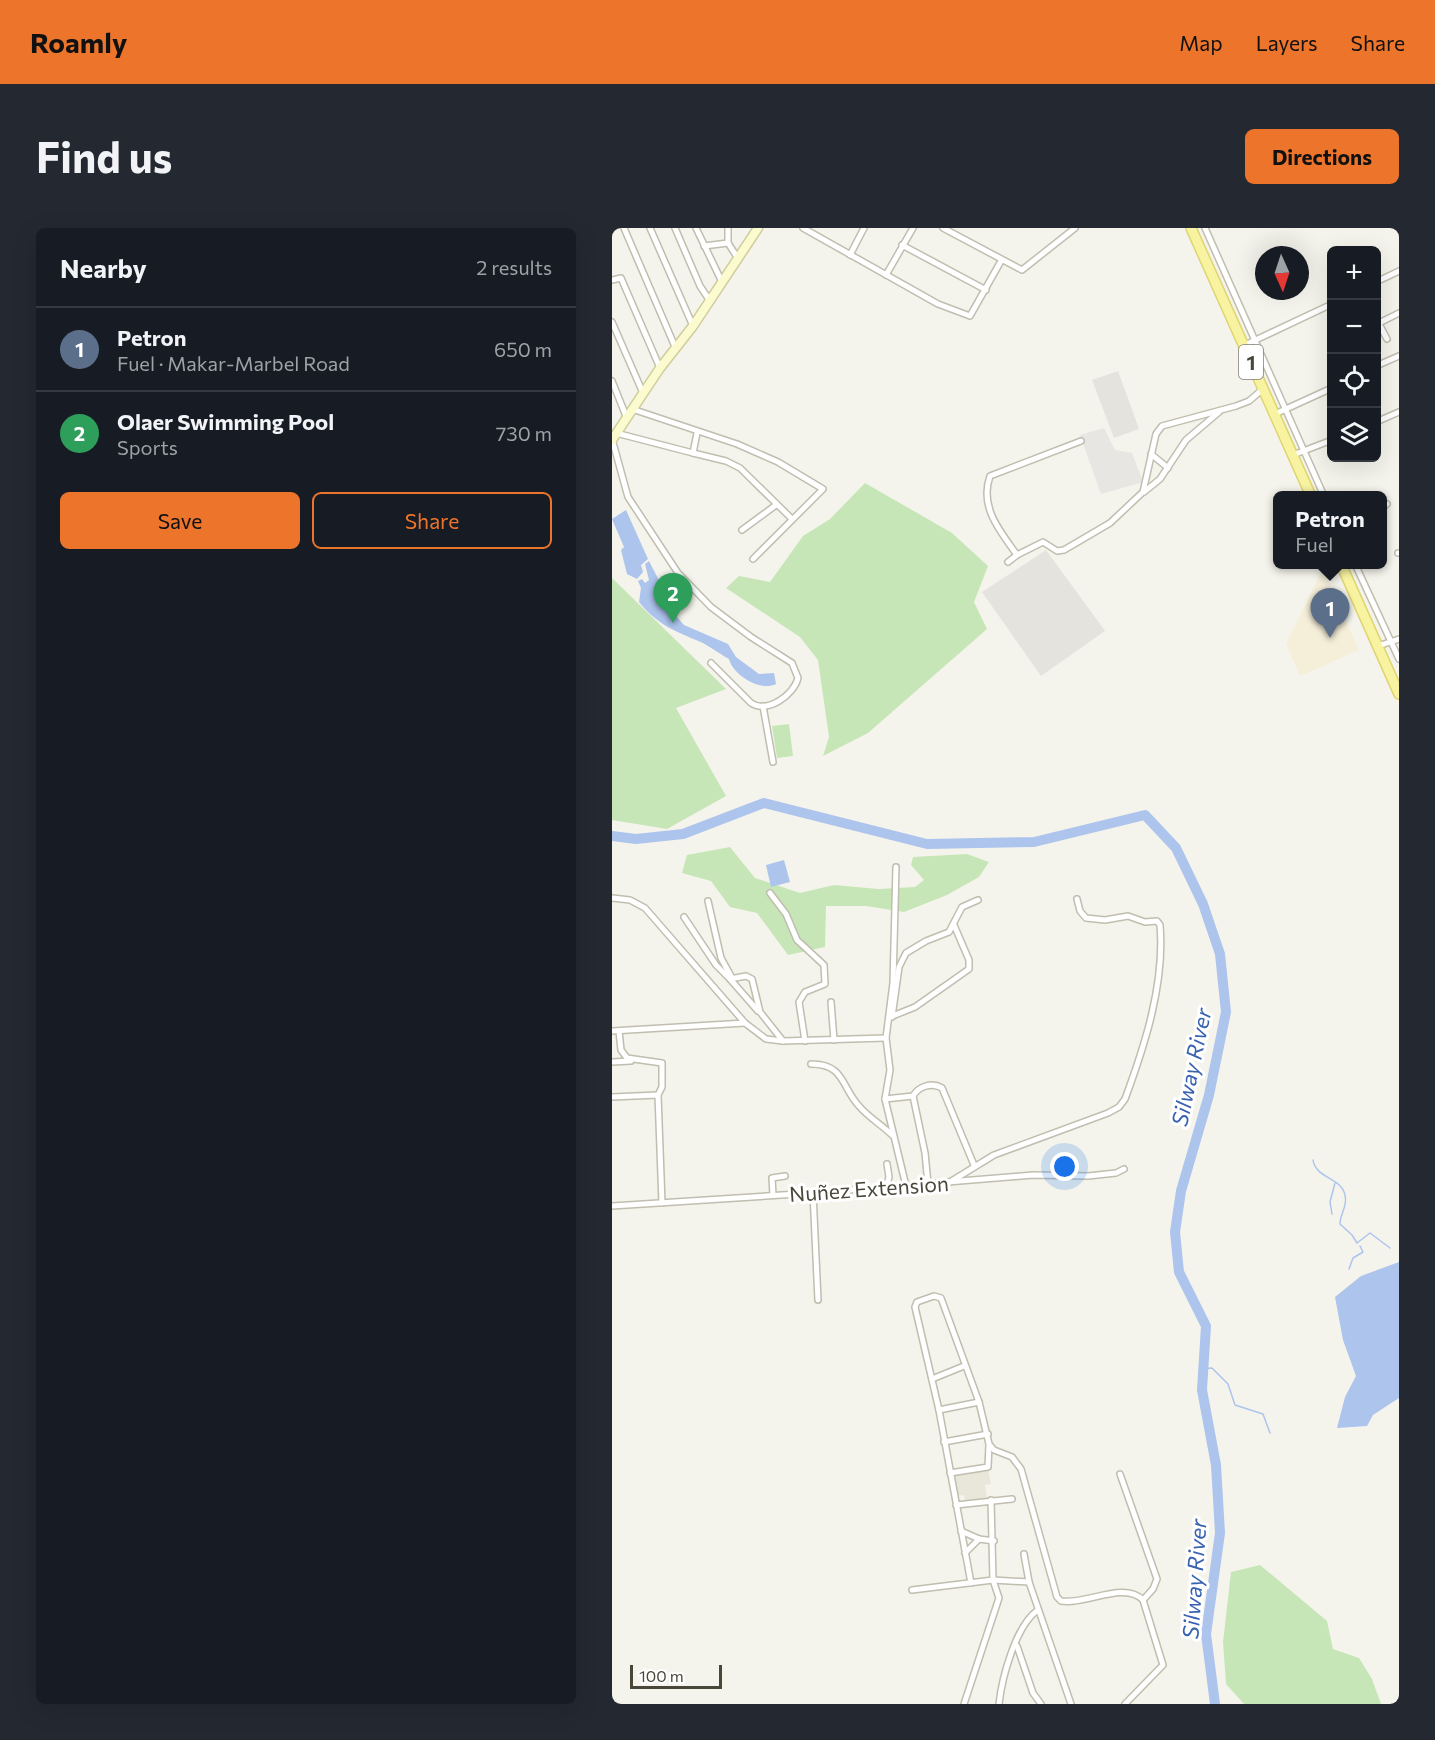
<!DOCTYPE html>
<html lang="en">
<head>
<meta charset="utf-8">
<style>
	:root { --surface:#171b24; --page:#242831; --text:#f1f3f6; --muted:#9ea1a6; --line:#363941; --accent:#ed742b }
	body { margin:0; font-family:Commissioner,sans-serif; background:var(--page); color:var(--text) }
	.controls { position:absolute; right:18px; top:18px; display:grid; overflow:hidden; border-radius:9px; box-shadow:0 6px 24px #0002 }
	.controls button { width:54px; height:54px; display:grid; place-items:center; padding:0; border:0; border-bottom:2px solid var(--line); background:var(--surface); color:var(--text); font:30px sans-serif }
	.compass { position:absolute; left:643px; top:18px; width:54px; height:54px; border-radius:50%; background:var(--surface); box-shadow:0 6px 24px #0002; rotate:177deg }
	.scale { position:absolute; left:18px; bottom:15px; width:92px; box-sizing:border-box; padding-left:6px; border:3px solid #49473a; border-top:0; font-size:16px; line-height:21px; white-space:nowrap; color:#49473a; -webkit-text-stroke:4px #fff; paint-order:stroke }
	.you { position:absolute; left:453px; top:939px; width:21px; height:21px; margin:-15px; border:4px solid #fff; border-radius:50%; background:#1a73e8; box-shadow:0 0 0 9px #1a73e833 }
	.badge { display:grid; place-items:center; width:39px; height:39px; border-radius:50%; background:var(--accent); color:#fff; font-size:20px; font-weight:700 }
	.pin { position:absolute; translate:-50% -50px; filter:drop-shadow(0 2px 3px #0008) }
	.pin::after { content:''; position:absolute; top:32px; width:21px; height:18px; background:inherit; clip-path:polygon(0 0,100% 0,50% 100%) }
	.popup { position:absolute; left:661px; top:263px; width:114px; height:78px; box-sizing:border-box; display:grid; place-content:center; border-radius:9px; background:var(--surface); filter:drop-shadow(0 2px 4px #0005); font-size:20px; white-space:nowrap; color:var(--muted) }
	.popup b { font-size:22px; color:var(--text) }
	.popup::after { content:''; position:absolute; left:50%; top:100%; margin-left:-12px; border:12px solid transparent; border-top-color:var(--surface) }
	.list { margin:0; padding:0; list-style:none }
	h2 { display:flex; justify-content:space-between; align-items:center; height:78px; margin:0; padding:0 24px; font-size:26px }
	h2 small { font-size:20px; font-weight:400; color:var(--muted) }
	.list li { display:grid; grid-template-columns:39px 1fr auto; gap:18px; align-items:center; box-sizing:border-box; height:84px; padding:0 24px; border-top:2px solid var(--line) }
	.list b { display:block; font-size:22px; white-space:nowrap }
	.list p { margin:0; font-size:20px; white-space:nowrap; color:var(--muted) }
	.list em { font-size:20px; font-style:normal; color:var(--muted) }
	.actions { display:flex; gap:12px; padding:18px 24px }
	.actions a { flex:1; padding:14px 0; border:2px solid var(--accent); border-radius:9px; text-align:center; font-size:21px; color:var(--accent) }
	.actions .main { background:var(--accent); color:#111 }
	.icon { flex:none; width:33px; height:33px; fill:none; stroke:currentColor; stroke-width:2; stroke-linecap:round; stroke-linejoin:round }
	.map { position:relative; flex:none; width:787px; height:1476px; overflow:hidden; border-radius:9px }
	header { display:flex; align-items:center; gap:36px; box-sizing:border-box; height:84px; padding:0 30px; background:var(--accent); color:#111 }
	header strong { font-size:28px }
	nav { display:flex; gap:33px; margin-inline-start:auto; font-size:21px }
	.intro { display:flex; align-items:center; justify-content:space-between; box-sizing:border-box; height:144px; padding:0 36px }
	h1 { margin:0; font-size:42px }
	.button { padding:15px 27px; border-radius:9px; background:var(--accent); color:#111; font-size:21px; font-weight:700 }
	main { display:flex; gap:36px; padding:0 36px }
	aside { flex:1; background:var(--surface); border-radius:9px; box-shadow:0 6px 24px #0002 }
	.map>svg:first-child { display:block }
</style>
</head>
<body>
<header>
<strong>Roamly</strong>
<nav><a>Map</a><a>Layers</a><a>Share</a></nav>
</header>
<div class="intro"><h1>Find us</h1><a class="button">Directions</a></div>
<main>
<aside>
<h2>Nearby<small>2 results</small></h2>
<ul class="list">
<li><span class="badge" style="background:#5c6f8a">1</span><div><b>Petron</b><p>Fuel · Makar-Marbel Road</p></div><em>650 m</em></li>
<li><span class="badge" style="background:#2e9e5b">2</span><div><b>Olaer Swimming Pool</b><p>Sports</p></div><em>730 m</em></li>
</ul>
<div class="actions"><a class="main">Save</a><a>Share</a></div>
</aside>
<div class="map">
<svg width="787" height="1476" viewBox="0 0 787 1476">
	<rect width="100%" height="100%" fill="#f5f4ec"/>
	<path fill="#e9e7da" d="M376,1241L379,1256L373,1257L375,1271L353,1274L352,1267L345,1268L341,1246Z"/>
	<path fill="#f5efd9" d="M711,341L747,422L688,448L674,416Z"/>
	<g fill="#e5e3dd">
		<path d="M506,143L527,201L502,210L480,152Z"/>
		<path d="M434,322L493,403L429,448L370,364Z"/>
	</g>
	<g fill="#c7e6b8">
		<path d="M253,255L340,305L376,338L362,374L375,401L256,505L211,528L217,509L206,432L188,409L114,360L127,348L158,354L191,308L218,291Z"/>
		<path d="M0,350L114,461L64,480L114,568L55,601L0,592Z"/>
		<path d="M177,496L181,528L165,530L160,498Z"/>
		<path d="M118,619L143,650L188,665L222,657L267,661L303,659L312,652L299,637L301,629L355,626L377,634L367,649L335,667L292,684L254,678H214L213,719L176,727L145,685L118,679L99,653L70,645L75,627Z"/>
		<path d="M648,1337L715,1393L721,1421L747,1430L760,1451L769,1476H632L614,1456L611,1414L619,1344Z"/>
	</g>
	<path fill="#e7e6e3" d="M492,200L503,222L520,225L531,254L489,266L468,207Z"/>
	<g fill="#adc4ed">
		<path d="M14,282L36,331L29,337L31,344L25,351L15,346L9,322L12,319L0,291Z"/>
		<path d="M37,333L53,364L51,373L72,397L116,416L124,429L147,446L162,445L164,456C148,464 121,447 117,431C106,425 95,416 84,412C60,402 44,395 27,374L29,360L26,353L30,351L33,355L37,352L33,336Z"/>
		<path d="M172,632L178,654L159,659L154,637Z"/>
		<path d="M787,1034V1170L761,1187L755,1198L725,1200L733,1169L744,1148L731,1112L723,1069L749,1048Z"/>
	</g>
	<g fill="none" stroke-linecap="round" stroke-linejoin="round">
		<g stroke="#adc4ed" stroke-width="1.5">
			<path d="M701,932C704,951 729,949 733,967C736,978 728,986 728,996L740,1007L745,1015L758,1005L778,1020"/>
			<path d="M720,986L718,974L723,955"/>
			<path d="M737,1041L741,1030L751,1024L748,1018"/>
			<path d="M588,1141L600,1140L616,1156L623,1177L651,1186L658,1205"/>
		</g>
		<path stroke="#adc4ed" stroke-width="10" d="M0,608L24,611L71,606L152,575L315,616L422,614L533,587L564,620L591,676L608,726L614,784L597,867L569,963L563,1004L567,1044L594,1098L590,1162L604,1237L608,1305L594,1406L603,1476"/>
		<defs>
			<g id="minor">
				<path d="M12,0L64,121"/>
				<path d="M38,0L81,98"/>
				<path d="M63,0L88,58L98,73"/>
				<path d="M84,0L110,54"/>
				<path d="M116,0V15L125,29"/>
				<path d="M191,0L326,76L358,88L389,33"/>
				<path d="M331,0L410,42L463,0"/>
				<path d="M593,0L712,268"/>
				<path d="M290,17L374,62"/>
				<path d="M92,18L116,15"/>
				<path d="M238,27L252,0"/>
				<path d="M274,47L301,0"/>
				<path d="M0,52L9,50L48,140"/>
				<path d="M764,54L787,43"/>
				<path d="M764,92L769,94L787,85"/>
				<path d="M0,94L31,165"/>
				<path d="M766,94L775,111"/>
				<path d="M633,117L720,76"/>
				<path d="M764,138L787,128"/>
				<path d="M0,153L14,188"/>
				<path d="M20,181L125,216L166,234L211,261L141,331"/>
				<path d="M663,186L720,160"/>
				<path d="M764,194L787,184"/>
				<path d="M4,205L81,225"/>
				<path d="M85,205L81,225L114,233L128,240L180,291"/>
				<path d="M0,211L16,269L66,345L99,379L139,409L180,435L186,450C182,467 155,486 139,475L99,435"/>
				<path d="M469,213L378,248C367,279 388,303 405,327L431,314L445,323L452,322L498,295L531,264L544,206L550,198L624,178L637,173L651,161"/>
				<path d="M539,226L556,240"/>
				<path d="M681,227L720,212"/>
				<path d="M532,264L548,251L574,212L607,184"/>
				<path d="M771,279L775,276"/>
				<path d="M130,302L164,277"/>
				<path d="M786,325H787"/>
				<path d="M396,334L405,327"/>
				<path d="M743,336L787,431"/>
				<path d="M766,418L787,411"/>
				<path d="M151,478L161,534"/>
				<path d="M284,639L281,755L274,810L278,842L273,871L294,958"/>
				<path d="M158,665L174,686L185,712L212,737L213,756L193,764L187,774L193,813"/>
				<path d="M0,670L18,672L33,680L133,795L154,811L171,813"/>
				<path d="M96,673L109,730L120,750"/>
				<path d="M72,689L104,737L118,751L134,748L140,751L148,784L171,813L274,810"/>
				<path d="M118,751L146,783"/>
				<path d="M219,774L222,812"/>
				<path d="M278,789L303,779L357,741V732L342,697"/>
				<path d="M280,789L287,739L294,725L314,713L337,704L350,679L366,672"/>
				<path d="M0,803L133,795"/>
				<path d="M7,803L9,822L15,830L50,835V859L46,867"/>
				<path d="M0,834L19,833"/>
				<path d="M199,836C233,836 229,859 247,878C256,889 270,897 280,907"/>
				<path d="M301,868C307,858 320,854 330,860L362,937"/>
				<path d="M0,869L46,867L50,975"/>
				<path d="M273,871L301,868L313,925L316,956"/>
				<path d="M338,954L382,927L496,885L507,879L513,871C533,817 553,755 548,697L545,693L533,694L516,688L493,692L474,690L468,683L465,671"/>
				<path d="M274,960L277,949L275,936"/>
				<path d="M201,965L206,1072"/>
				<path d="M161,967L160,950L173,948"/>
				<path d="M0,978L201,965L421,947L476,948L504,945L512,941"/>
				<path d="M320,1151L352,1138"/>
				<path d="M327,1182L367,1174"/>
				<path d="M332,1214L376,1206"/>
				<path d="M338,1245L376,1239L377,1217"/>
				<path d="M508,1246L545,1351L541,1361L531,1372"/>
				<path d="M344,1277L400,1271"/>
				<path d="M349,1303L367,1311L382,1313"/>
				<path d="M353,1325L367,1311"/>
				<path d="M412,1326L417,1354"/>
				<path d="M359,1355L327,1182L303,1079L305,1074L322,1068L329,1070L367,1174L377,1216L382,1222L400,1229L409,1241L445,1369L449,1373C474,1377 512,1353 531,1372L551,1437L513,1476"/>
				<path d="M300,1362L381,1352L417,1354L459,1476"/>
				<path d="M405,1418L421,1465L429,1476"/>
				<path d="M352,1476L387,1370L381,1352L379,1272"/>
				<path d="M387,1476C390,1449 404,1397 426,1382"/>
			</g>
			<path id="secondary" d="M0,212L48,140L81,98L146,0"/>
			<g id="primary">
				<path d="M579,0L699,268"/>
				<path d="M729,336L787,466"/>
			</g>
		</defs>
		<use href="#minor" stroke="#c0beaf" stroke-width="8"/>
		<use href="#secondary" stroke="#cfcd9c" stroke-width="11"/>
		<use href="#primary" stroke="#ded571" stroke-width="12"/>
		<use href="#minor" stroke="#fff" stroke-width="5"/>
		<use href="#secondary" stroke="#fcfbcf" stroke-width="8"/>
		<use href="#primary" stroke="#f8f3a1" stroke-width="9"/>
	</g>
	<g text-anchor="middle" dominant-baseline="central" stroke-width="6" stroke-linejoin="round" paint-order="stroke">
		<rect fill="#fff" stroke="#807e75" stroke-width="1.5" x="627" y="117" width="24" height="34" rx="4.5"/>
		<g font-size="20" font-weight="bold" fill="#49473a">
			<text x="639" y="134">1</text>
		</g>
		<g font-size="21" fill="#49473a" stroke="#fff">
			<text transform="translate(257 960) rotate(-4)">Nuñez Extension</text>
		</g>
		<g font-size="22" font-style="italic" fill="#3862b0" stroke="#fff">
			<text transform="translate(579 839) rotate(-78)">Silway River</text>
			<text transform="translate(582 1351) rotate(-86)">Silway River</text>
		</g>
	</g>
</svg>
<div class="controls">
<button>+</button>
<button>−</button>
<button><svg class="icon" aria-label="locate" viewBox="0 0 24 24"><circle cx="12" cy="12" r="6"/><path d="M12 2v4M12 18v4M2 12h4M18 12h4"/></svg></button>
<button><svg class="icon" aria-label="layers" viewBox="0 0 24 24"><path d="M12 4l9 5-9 5-9-5zM3 14l9 5 9-5"/></svg></button>
</div>
<svg class="compass" viewBox="-18 -18 36 36"><path d="M0-13l5 13h-10z" fill="#e53935"/><path d="M0 13l5-13h-10z" fill="#9ea1a6"/></svg>
<div class="scale">100 m</div>
<div class="you"></div>
<div class="pin badge" style="left:718px;top:410px;background:#5c6f8a">1</div>
<div class="popup"><b>Petron</b>Fuel</div>
<div class="pin badge" style="left:61px;top:395px;background:#2e9e5b">2</div>
</div>
</main>
</body>
</html>
